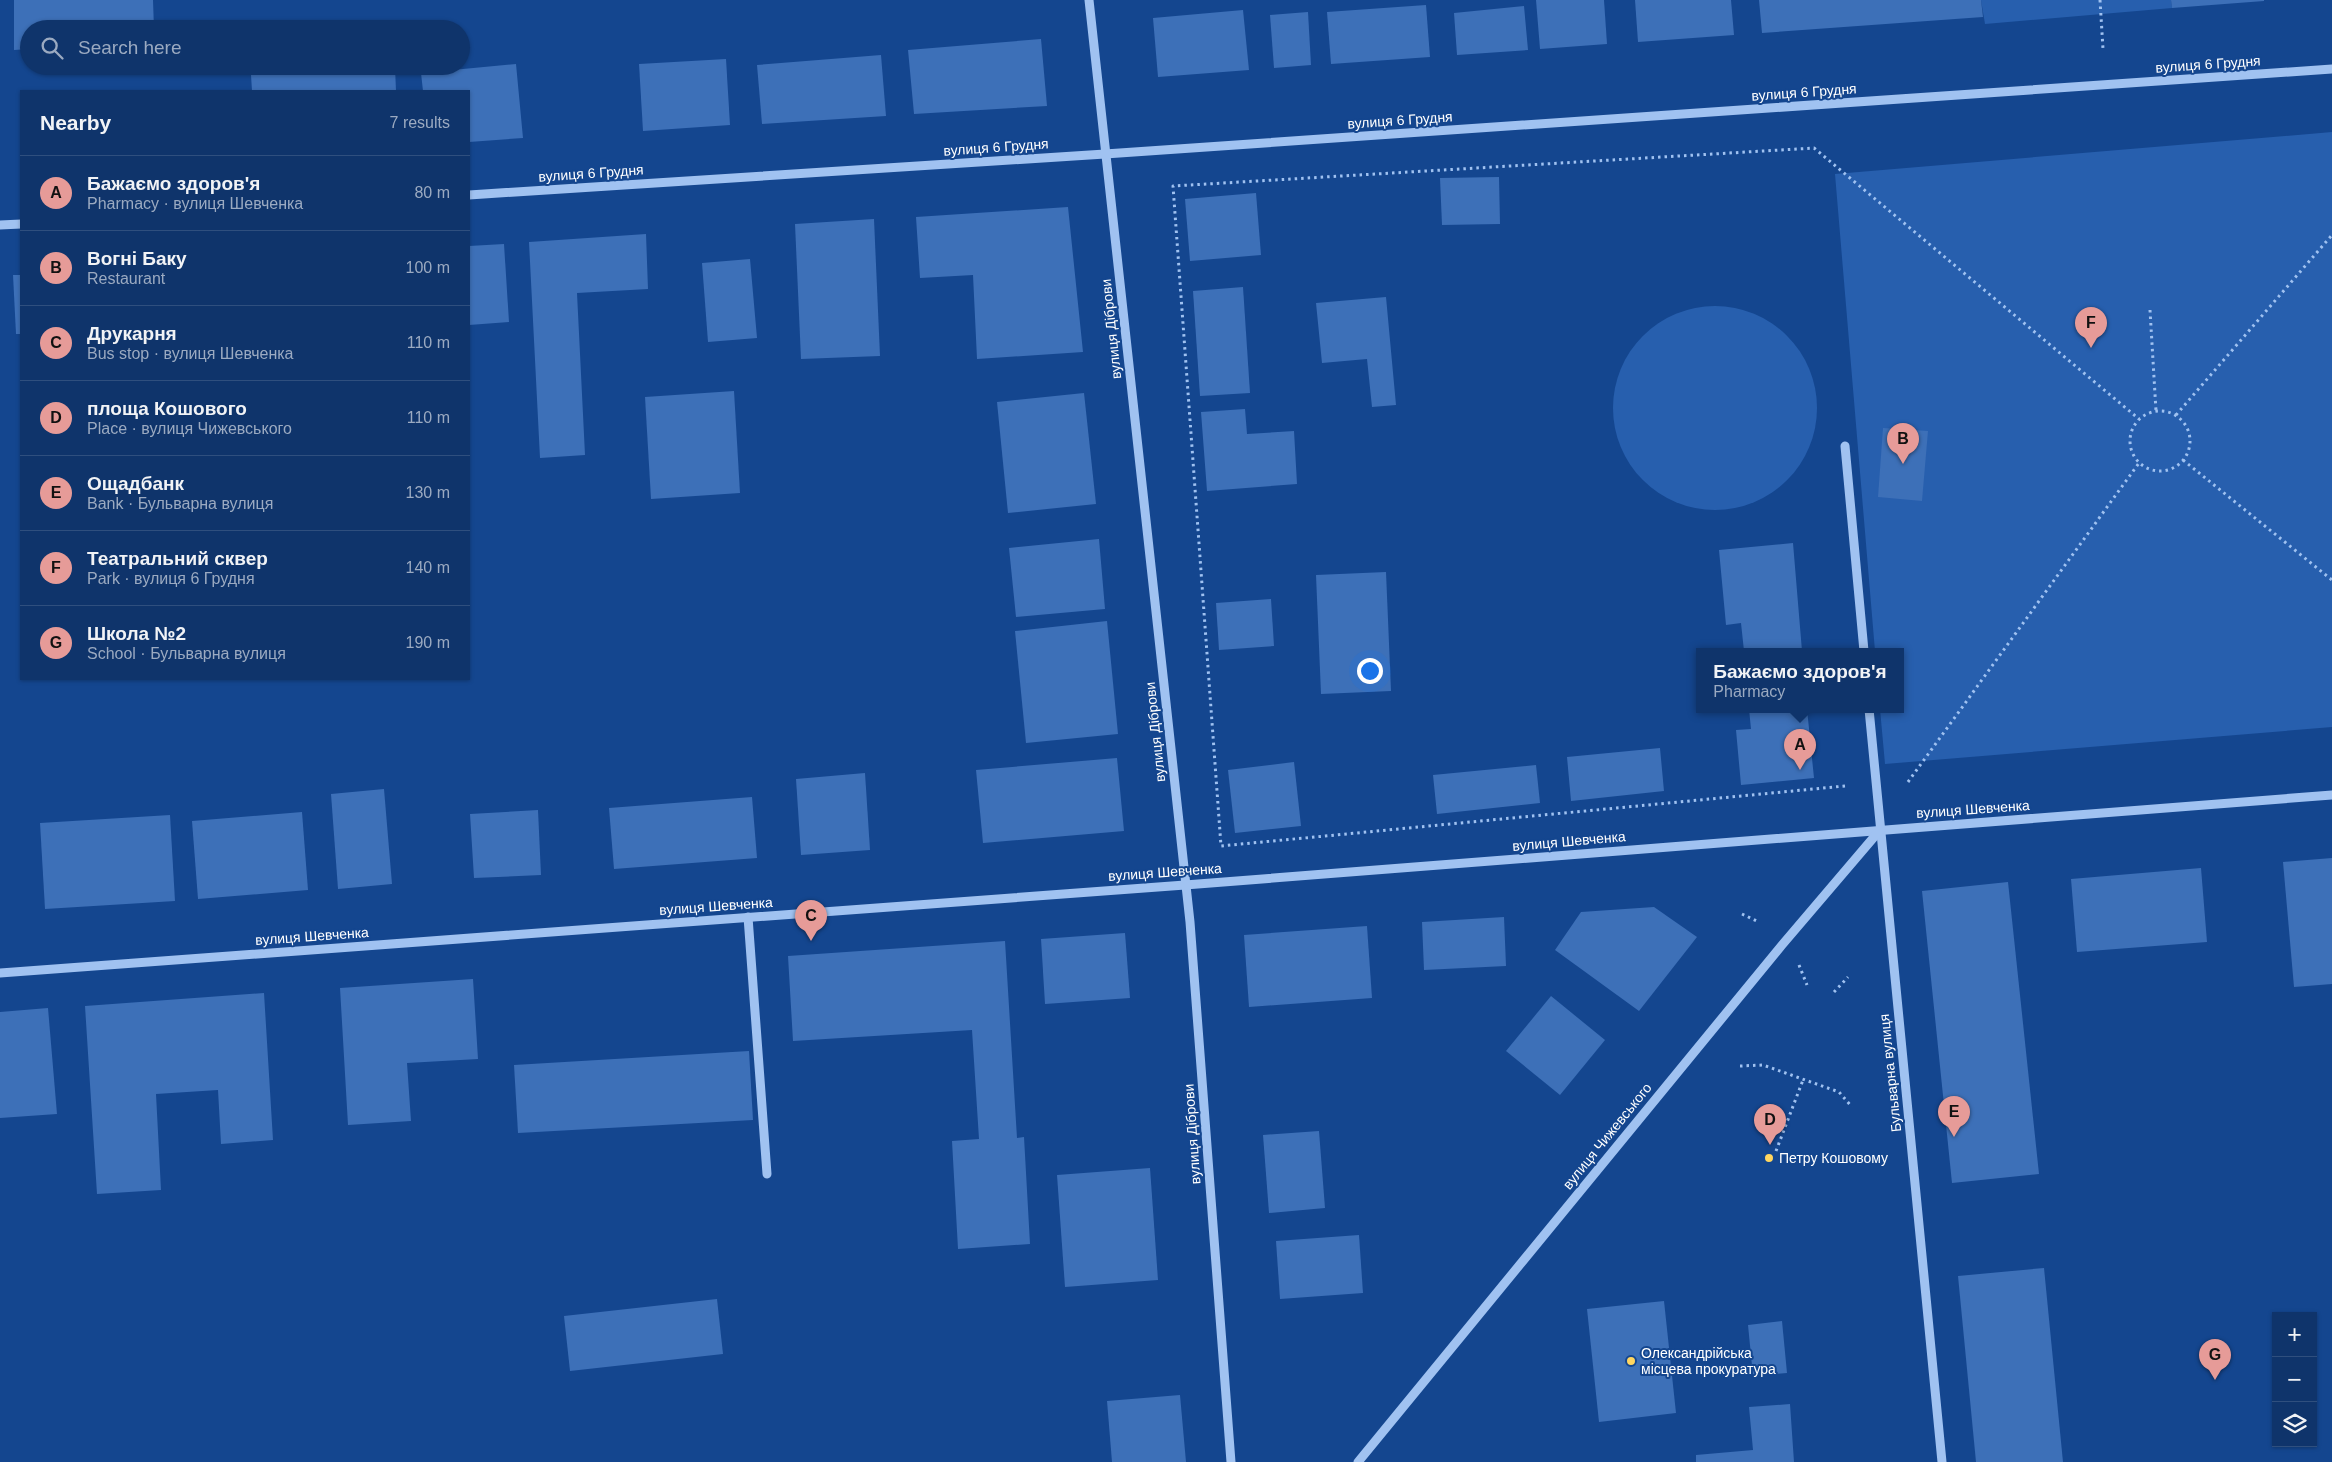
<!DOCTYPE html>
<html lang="en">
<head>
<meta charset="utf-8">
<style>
	:root { --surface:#0f346b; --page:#183c71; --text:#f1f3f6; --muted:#9baac1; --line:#2f4f7e; --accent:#e69b98 }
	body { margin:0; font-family:Arial,sans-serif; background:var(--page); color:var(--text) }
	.controls { position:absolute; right:15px; bottom:15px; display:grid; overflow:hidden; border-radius:0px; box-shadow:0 1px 4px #0004 }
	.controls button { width:45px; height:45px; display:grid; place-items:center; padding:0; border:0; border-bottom:1px solid var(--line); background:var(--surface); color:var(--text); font:25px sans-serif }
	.you { position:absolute; left:1369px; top:670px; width:18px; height:18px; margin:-12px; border:4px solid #fff; border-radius:50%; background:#1a73e8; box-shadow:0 0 0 8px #1a73e833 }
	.badge { display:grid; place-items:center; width:32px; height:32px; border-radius:50%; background:var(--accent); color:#111; font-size:16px; font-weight:700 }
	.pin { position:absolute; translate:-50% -41px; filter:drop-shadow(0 1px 2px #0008) }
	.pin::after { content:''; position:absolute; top:26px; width:18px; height:15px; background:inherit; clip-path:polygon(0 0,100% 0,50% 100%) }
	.popup { position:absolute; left:1696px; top:648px; width:208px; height:65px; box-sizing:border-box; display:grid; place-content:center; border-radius:0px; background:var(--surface); filter:drop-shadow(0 1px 4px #0005); font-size:16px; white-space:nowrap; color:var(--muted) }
	.popup b { font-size:19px; color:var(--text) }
	.popup::after { content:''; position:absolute; left:50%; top:100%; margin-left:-10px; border:10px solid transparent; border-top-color:var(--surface) }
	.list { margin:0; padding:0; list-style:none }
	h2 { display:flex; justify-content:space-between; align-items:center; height:65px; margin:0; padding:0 20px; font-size:21px }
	h2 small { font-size:16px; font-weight:400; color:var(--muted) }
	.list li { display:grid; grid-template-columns:32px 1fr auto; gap:15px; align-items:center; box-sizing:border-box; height:75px; padding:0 20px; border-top:1px solid var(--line) }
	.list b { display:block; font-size:19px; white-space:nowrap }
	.list p { margin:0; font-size:16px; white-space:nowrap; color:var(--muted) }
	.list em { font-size:16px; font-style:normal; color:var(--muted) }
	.icon { flex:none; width:28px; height:28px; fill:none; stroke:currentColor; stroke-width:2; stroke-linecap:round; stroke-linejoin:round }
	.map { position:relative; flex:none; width:2332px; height:1462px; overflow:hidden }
	.search { position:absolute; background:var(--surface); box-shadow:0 1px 4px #0004; left:20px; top:20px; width:450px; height:55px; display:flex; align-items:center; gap:12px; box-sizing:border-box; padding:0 18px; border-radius:28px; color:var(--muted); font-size:19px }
	.panel { position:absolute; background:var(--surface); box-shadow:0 1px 4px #0004; left:20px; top:90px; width:450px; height:590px; border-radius:0px }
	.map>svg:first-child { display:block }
</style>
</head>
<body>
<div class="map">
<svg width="2332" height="1462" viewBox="0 0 2332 1462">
	<rect width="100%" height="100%" fill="#14468f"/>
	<g fill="#275fae">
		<path d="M1981,0H2171L2172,8L1985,24Z"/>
		<path d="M2332,132V727L1885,764L1880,709H1900V651H1875L1835,174Z"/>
		<circle cx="1715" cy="408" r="102"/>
	</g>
	<g fill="#3d70b8">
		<path d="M14,0H153L154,29H29V49L14,50Z"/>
		<path d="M1536,0H1604L1607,44L1540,49Z"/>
		<path d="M1635,0H1731L1734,35L1638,42Z"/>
		<path d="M1759,0H1981L1983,17L1762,33Z"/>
		<path d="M2171,0H2264V1L2172,8Z"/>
		<path d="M1426,5L1430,57L1331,64L1327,12Z"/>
		<path d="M1524,6L1528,50L1457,55L1454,13Z"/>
		<path d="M1243,10L1249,70L1158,77L1153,18Z"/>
		<path d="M1308,12L1311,65L1274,68L1270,15Z"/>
		<path d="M1041,39L1047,106L914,114L908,50Z"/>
		<path d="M881,55L886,116L762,124L757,65Z"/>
		<path d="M726,59L730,125L643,131L639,64Z"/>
		<path d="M516,64L523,138L469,142V91H423L421,73Z"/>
		<path d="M395,67L396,91H252L251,75Z"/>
		<path d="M1499,177L1500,224L1442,225L1440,178Z"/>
		<path d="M1256,193L1261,255L1190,261L1185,199Z"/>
		<path d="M1068,207L1083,352L977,359L973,275L920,278L916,217Z"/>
		<path d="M874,219L880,356L801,359L795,224Z"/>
		<path d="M646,234L648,289L577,293L585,455L540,458L529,242Z"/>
		<path d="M504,244L509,322L469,325V246Z"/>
		<path d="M750,259L757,338L708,342L702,263Z"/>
		<path d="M13,275H21V334H16Z"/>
		<path d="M1243,287L1250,393L1200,396L1193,291Z"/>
		<path d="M1386,297L1396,405L1372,407L1367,359L1322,363L1316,303Z"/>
		<path d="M734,391L740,493L651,499L645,397Z"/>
		<path d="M1084,393L1096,504L1008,513L997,402Z"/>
		<path d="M1245,409L1247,434L1294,431L1297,484L1207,491L1201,412Z"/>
		<path d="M1883,428L1928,431L1922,501L1878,497Z"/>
		<path d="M1099,539L1105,609L1016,617L1009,548Z"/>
		<path d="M1793,543L1802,651H1744L1741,623L1726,625L1719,550Z"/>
		<path d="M1386,572L1391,691L1321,694L1316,575Z"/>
		<path d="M1271,599L1274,646L1219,650L1216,603Z"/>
		<path d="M1107,621L1118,734L1026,743L1015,631Z"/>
		<path d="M1749,709H1807L1814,778L1741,785L1736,730L1751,729Z"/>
		<path d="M1660,748L1664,791L1571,801L1567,757Z"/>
		<path d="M1117,758L1124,831L983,843L976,770Z"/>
		<path d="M1294,762L1301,826L1235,833L1228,770Z"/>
		<path d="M1536,765L1540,803L1437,814L1433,775Z"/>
		<path d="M865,773L870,850L801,855L796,779Z"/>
		<path d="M384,789L392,884L338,889L331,794Z"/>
		<path d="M752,797L757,858L614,869L609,808Z"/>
		<path d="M538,810L541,875L474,878L470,814Z"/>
		<path d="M302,812L308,890L198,899L192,821Z"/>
		<path d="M170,815L175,901L45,909L40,823Z"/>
		<path d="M2332,858V984L2294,987L2283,862Z"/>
		<path d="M2201,868L2207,942L2077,952L2071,879Z"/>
		<path d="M2008,882L2039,1174L1952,1183L1922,891Z"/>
		<path d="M1654,907L1697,937L1639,1011L1555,950L1581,912Z"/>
		<path d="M1504,917L1506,966L1424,970L1422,922Z"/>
		<path d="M1367,926L1372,998L1249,1007L1244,935Z"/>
		<path d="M1125,933L1130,998L1045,1004L1041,939Z"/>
		<path d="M1005,941L1017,1138L1024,1137L1030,1244L958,1249L952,1141L979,1139L972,1030L793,1041L788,956Z"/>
		<path d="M473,979L478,1059L407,1063L411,1121L348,1125L340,988Z"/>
		<path d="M264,993L273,1140L221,1144L218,1090L156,1094L161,1190L97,1194L85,1006Z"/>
		<path d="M1551,996L1605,1040L1560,1095L1506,1051Z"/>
		<path d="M48,1008L57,1114L0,1118V1012Z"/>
		<path d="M749,1051L753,1120L518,1133L514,1065Z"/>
		<path d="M1319,1131L1325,1208L1269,1213L1263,1135Z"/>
		<path d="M1150,1168L1158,1280L1065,1287L1057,1175Z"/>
		<path d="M1359,1235L1363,1293L1280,1299L1276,1241Z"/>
		<path d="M2044,1268L2063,1462H1976L1958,1276Z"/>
		<path d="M717,1299L723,1354L570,1371L564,1316Z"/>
		<path d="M1664,1301L1676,1413L1599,1422L1587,1309Z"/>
		<path d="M1782,1321L1787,1373L1753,1376L1748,1325Z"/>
		<path d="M1180,1395L1186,1462H1112L1107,1401Z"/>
		<path d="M1790,1404L1794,1462H1696V1455L1753,1450L1749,1407Z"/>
	</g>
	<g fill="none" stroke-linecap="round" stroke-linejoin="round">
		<g stroke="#a0c2f1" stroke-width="3" stroke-dasharray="2.5 4" stroke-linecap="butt">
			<path d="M2100,0L2103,49"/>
			<path d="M2150,310L2156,411"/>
			<circle cx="2160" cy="441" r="30"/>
			<path d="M2176,415L2332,235"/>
			<path d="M2183,460L2332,580"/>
			<path d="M1908,782L2139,463"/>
			<path d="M1845,786L1221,846L1173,186L1814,148L2139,419"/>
			<path d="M1742,914L1759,922"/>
			<path d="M1799,965L1807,985"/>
			<path d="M1834,992L1848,977"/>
			<path d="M1740,1066L1763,1065L1839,1092L1852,1107"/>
			<path d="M1776,1151L1803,1080"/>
		</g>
		<g stroke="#a0c2f1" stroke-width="9">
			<path d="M1089,0L1190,922L1231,1462"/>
			<path d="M469,195L1105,154L2332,69"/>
			<path d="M0,225L21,224"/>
			<path d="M1845,446L1864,651"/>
			<path d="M1869,709L1942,1462"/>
			<path d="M748,917L767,1174"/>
			<path d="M0,973L1185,885L2332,795"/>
			<path d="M1358,1462L1782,945L1880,830"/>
		</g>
	</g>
	<g fill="#ffd660" stroke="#14468f" stroke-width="2">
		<circle cx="1769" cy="1158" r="5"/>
		<circle cx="1631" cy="1361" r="5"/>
	</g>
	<g text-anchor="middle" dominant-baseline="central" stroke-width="4" stroke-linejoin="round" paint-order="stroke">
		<g font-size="14" fill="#fff" stroke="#14468f">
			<text transform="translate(2208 64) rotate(-4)">вулиця 6 Грудня</text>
			<text transform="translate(1804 92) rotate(-4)">вулиця 6 Грудня</text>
			<text transform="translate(1400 120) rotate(-4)">вулиця 6 Грудня</text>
			<text transform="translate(996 147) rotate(-4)">вулиця 6 Грудня</text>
			<text transform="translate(591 173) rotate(-4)">вулиця 6 Грудня</text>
			<text transform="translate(1111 329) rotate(-96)">вулиця Діброви</text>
			<text transform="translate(1155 732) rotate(-96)">вулиця Діброви</text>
			<text transform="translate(1973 809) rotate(-4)">вулиця Шевченка</text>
			<text transform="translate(1569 841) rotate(-5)">вулиця Шевченка</text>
			<text transform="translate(1165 872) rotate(-4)">вулиця Шевченка</text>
			<text transform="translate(716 906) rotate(-4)">вулиця Шевченка</text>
			<text transform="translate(312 936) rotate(-4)">вулиця Шевченка</text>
			<text transform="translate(1890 1073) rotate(-96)">Бульварна вулиця</text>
			<text transform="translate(1192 1134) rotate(-94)">вулиця Діброви</text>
			<text transform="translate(1607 1136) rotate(-51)">вулиця Чижевського</text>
		</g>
		<g font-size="14" fill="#fff" stroke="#14468f" text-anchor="start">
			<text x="1779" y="1158">Петру Кошовому</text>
			<text x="1641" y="1353">Олександрійська<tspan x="1641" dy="16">місцева прокуратура</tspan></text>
		</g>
	</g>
</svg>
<div class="controls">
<button>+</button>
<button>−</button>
<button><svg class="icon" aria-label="layers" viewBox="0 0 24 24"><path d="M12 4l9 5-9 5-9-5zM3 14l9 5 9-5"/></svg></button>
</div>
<div class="you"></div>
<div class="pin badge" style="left:1800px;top:770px">A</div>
<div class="popup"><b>Бажаємо здоров'я</b>Pharmacy</div>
<div class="pin badge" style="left:1903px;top:464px">B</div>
<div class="pin badge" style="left:811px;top:941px">C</div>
<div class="pin badge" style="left:1770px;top:1145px">D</div>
<div class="pin badge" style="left:1954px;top:1137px">E</div>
<div class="pin badge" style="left:2091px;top:348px">F</div>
<div class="pin badge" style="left:2215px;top:1380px">G</div>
<div class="search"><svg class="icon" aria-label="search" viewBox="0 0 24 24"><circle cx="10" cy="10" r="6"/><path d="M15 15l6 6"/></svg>Search here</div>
<section class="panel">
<h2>Nearby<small>7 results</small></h2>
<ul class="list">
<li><span class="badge">A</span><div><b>Бажаємо здоров'я</b><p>Pharmacy · вулиця Шевченка</p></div><em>80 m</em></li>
<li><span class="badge">B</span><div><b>Вогні Баку</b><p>Restaurant</p></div><em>100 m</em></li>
<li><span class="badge">C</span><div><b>Друкарня</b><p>Bus stop · вулиця Шевченка</p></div><em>110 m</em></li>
<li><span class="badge">D</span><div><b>площа Кошового</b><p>Place · вулиця Чижевського</p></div><em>110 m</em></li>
<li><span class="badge">E</span><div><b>Ощадбанк</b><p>Bank · Бульварна вулиця</p></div><em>130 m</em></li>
<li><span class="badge">F</span><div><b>Театральний сквер</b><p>Park · вулиця 6 Грудня</p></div><em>140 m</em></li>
<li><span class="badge">G</span><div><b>Школа №2</b><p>School · Бульварна вулиця</p></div><em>190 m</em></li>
</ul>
</section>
</div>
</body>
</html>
